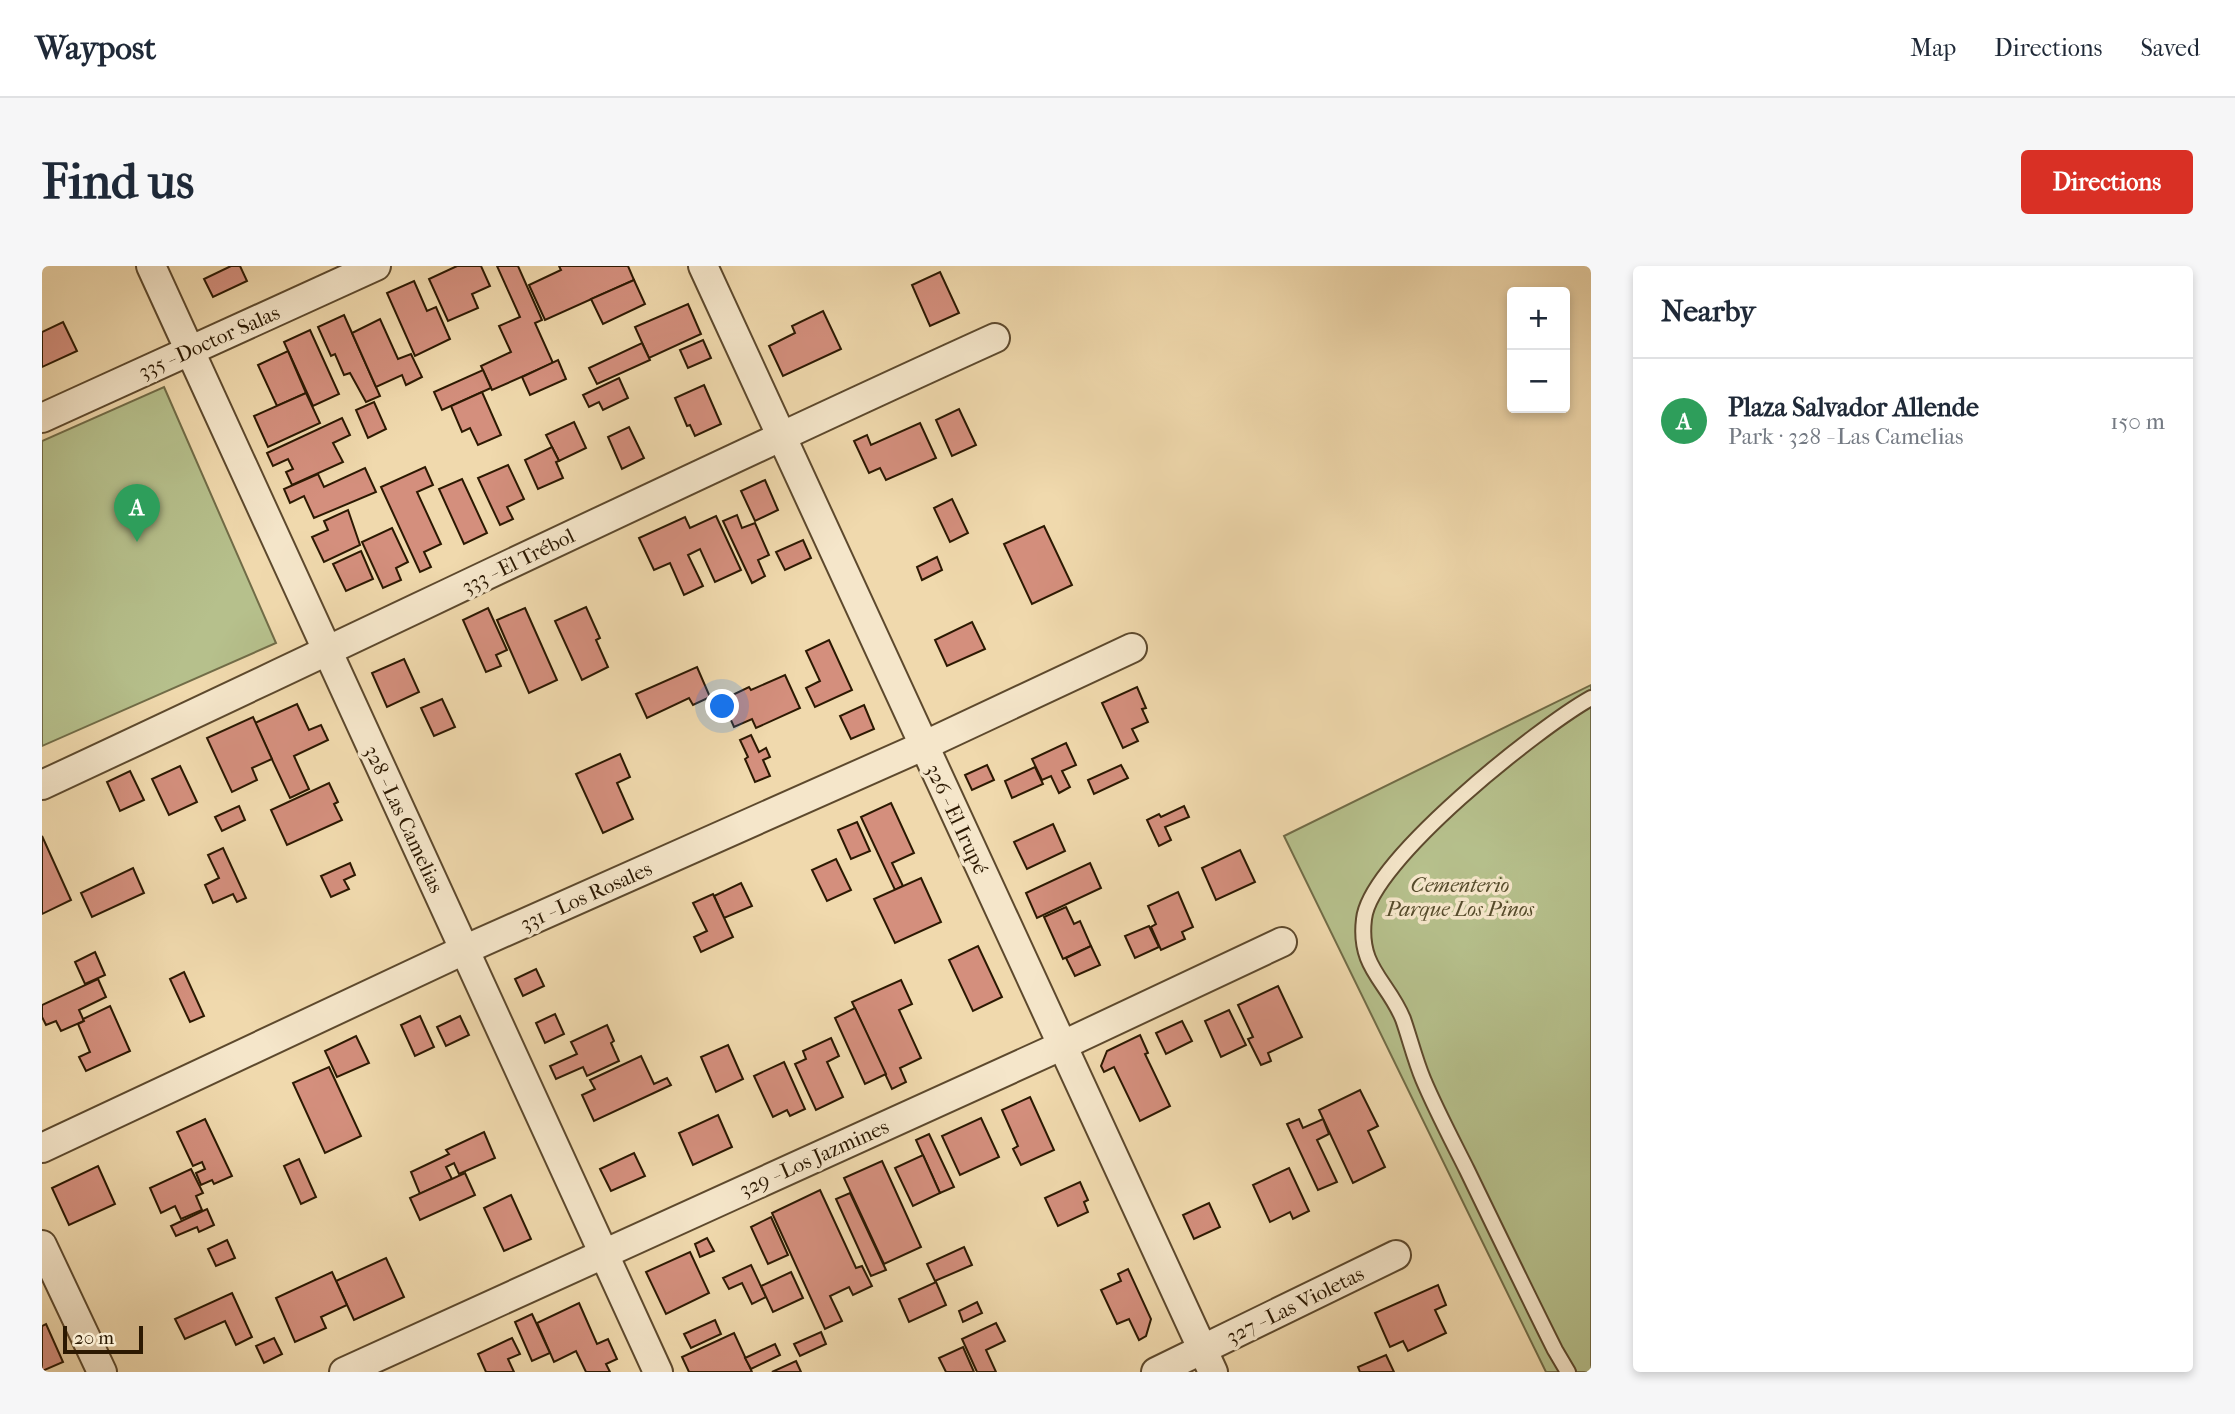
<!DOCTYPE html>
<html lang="en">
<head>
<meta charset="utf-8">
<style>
	:root { --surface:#fff; --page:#f6f6f7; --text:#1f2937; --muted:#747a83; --line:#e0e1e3; --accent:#d93025 }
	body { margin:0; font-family:"IM FELL French Canon",serif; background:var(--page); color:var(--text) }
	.controls { position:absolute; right:21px; top:21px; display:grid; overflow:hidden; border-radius:7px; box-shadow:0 4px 10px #0003 }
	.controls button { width:63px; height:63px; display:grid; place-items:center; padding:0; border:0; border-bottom:2px solid var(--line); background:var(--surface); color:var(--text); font:35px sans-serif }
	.scale { position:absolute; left:21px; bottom:18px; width:80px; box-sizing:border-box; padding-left:7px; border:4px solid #2c1902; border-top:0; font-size:19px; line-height:24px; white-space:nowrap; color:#2c1902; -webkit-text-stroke:5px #f5e6ca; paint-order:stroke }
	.you { position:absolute; left:681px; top:441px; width:24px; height:24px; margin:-18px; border:5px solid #fff; border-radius:50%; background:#1a73e8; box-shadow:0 0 0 10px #1a73e833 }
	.badge { display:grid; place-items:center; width:46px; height:46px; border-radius:50%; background:var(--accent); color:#fff; font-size:23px; font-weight:700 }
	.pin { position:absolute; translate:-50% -58px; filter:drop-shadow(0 2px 4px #0008) }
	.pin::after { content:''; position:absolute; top:37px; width:24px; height:21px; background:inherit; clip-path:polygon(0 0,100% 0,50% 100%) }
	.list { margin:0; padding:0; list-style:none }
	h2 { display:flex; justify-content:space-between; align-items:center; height:91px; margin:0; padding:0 28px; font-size:30px }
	h2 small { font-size:23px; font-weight:400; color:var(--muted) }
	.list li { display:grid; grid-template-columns:46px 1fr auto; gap:21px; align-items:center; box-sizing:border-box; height:126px; padding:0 28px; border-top:2px solid var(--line) }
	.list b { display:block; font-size:26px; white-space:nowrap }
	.list p { margin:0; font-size:23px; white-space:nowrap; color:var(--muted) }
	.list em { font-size:23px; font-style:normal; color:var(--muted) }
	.map { position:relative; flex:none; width:1549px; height:1106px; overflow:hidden; border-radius:7px }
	header { display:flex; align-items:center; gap:42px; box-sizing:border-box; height:98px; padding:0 35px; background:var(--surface); border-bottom:2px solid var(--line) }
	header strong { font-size:33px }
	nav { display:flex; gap:38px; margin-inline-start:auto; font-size:24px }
	.intro { display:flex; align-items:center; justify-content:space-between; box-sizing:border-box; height:168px; padding:0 42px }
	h1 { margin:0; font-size:49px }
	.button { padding:18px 32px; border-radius:7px; background:var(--accent); color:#fff; font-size:24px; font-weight:700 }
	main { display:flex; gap:42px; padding:0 42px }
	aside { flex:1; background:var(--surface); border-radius:7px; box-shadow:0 4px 10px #0003 }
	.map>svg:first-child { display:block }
</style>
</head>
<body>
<header>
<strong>Waypost</strong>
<nav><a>Map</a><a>Directions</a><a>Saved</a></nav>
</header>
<div class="intro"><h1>Find us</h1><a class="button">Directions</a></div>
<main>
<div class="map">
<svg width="1549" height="1106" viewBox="0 0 1549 1106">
	<rect width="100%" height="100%" fill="#f0d9ad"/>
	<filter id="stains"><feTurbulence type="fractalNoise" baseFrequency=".00286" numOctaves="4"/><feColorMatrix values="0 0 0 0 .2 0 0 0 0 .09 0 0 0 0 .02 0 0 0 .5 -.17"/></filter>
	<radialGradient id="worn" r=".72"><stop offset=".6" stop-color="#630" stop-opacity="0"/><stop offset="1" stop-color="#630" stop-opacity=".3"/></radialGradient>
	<g fill="#b6c08c" stroke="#716c47" stroke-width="2">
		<path d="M122,121L234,377L0,480V175Z"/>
		<path d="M1549,419V1106H1504L1242,570Z"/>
	</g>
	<g fill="#d48f7d" stroke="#2c1902" stroke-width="2">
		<path d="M189,0H198L205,15L171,31L162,13Z"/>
		<path d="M415,0H439L448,20L430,28L436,42L406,55L387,13Z"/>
		<path d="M455,0H476L500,54L493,57L511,97L450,124L439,100L469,86L457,60L478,51Z"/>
		<path d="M517,0H586L592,14L503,54L487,19L519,4Z"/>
		<path d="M898,6L917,47L888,60L870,19Z"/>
		<path d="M592,14L603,38L561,58L549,33Z"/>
		<path d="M372,15L385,45L394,41L408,73L373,90L345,27Z"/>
		<path d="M646,38L659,68L607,92L593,61Z"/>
		<path d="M781,45L799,83L741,110L727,80L753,67L750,60Z"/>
		<path d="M302,49L338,130L324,136L308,107L302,109L293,88L289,90L276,61Z"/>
		<path d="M338,53L356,93L369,88L380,111L364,119L360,109L334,121L310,67Z"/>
		<path d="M21,56L35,85L0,101V66Z"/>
		<path d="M268,64L297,128L271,140L242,76Z"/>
		<path d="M661,74L669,92L646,102L638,84Z"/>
		<path d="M600,77L608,94L555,118L547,102Z"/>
		<path d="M246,85L264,127L235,140L216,99Z"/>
		<path d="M516,94L524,113L488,129L480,111Z"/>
		<path d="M441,104L449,122L400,144L392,126Z"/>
		<path d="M577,112L586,132L561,144L557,136L547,141L541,129Z"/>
		<path d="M662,119L679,158L653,170L648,159L645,160L633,132Z"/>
		<path d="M440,126L459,169L436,179L428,162L420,166L409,140Z"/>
		<path d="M264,127L278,157L226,181L212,150Z"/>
		<path d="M332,136L344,163L326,172L314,144Z"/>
		<path d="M917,143L934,179L910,190L894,154Z"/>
		<path d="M300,152L308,169L291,177L301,196L250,219L244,206L251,203L246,193L231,200L225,187Z"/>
		<path d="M532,156L544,182L517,195L504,169Z"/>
		<path d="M878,157L894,192L844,214L838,202L827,207L812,175L825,169L829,179Z"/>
		<path d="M587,161L602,192L580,203L566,171Z"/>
		<path d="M510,181L517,195L514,196L521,212L496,223L483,194Z"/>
		<path d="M466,199L482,233L465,241L471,253L458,259L436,212Z"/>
		<path d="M383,201L391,219L375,226L399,278L382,286L389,301L378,306L339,221Z"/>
		<path d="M323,202L334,226L272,252L262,230L248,237L242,223L276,208L282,221Z"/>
		<path d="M420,213L445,267L422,278L397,223Z"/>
		<path d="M723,214L736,244L713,255L699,225Z"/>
		<path d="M910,233L926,267L908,276L892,242Z"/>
		<path d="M306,244L318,279L282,296L270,271L286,264L282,255Z"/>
		<path d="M695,249L700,262L713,257L727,289L716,294L723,310L710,317L681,255Z"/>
		<path d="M674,250L699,304L673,316L658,283L646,289L661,320L642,329L628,297L612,304L597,272L643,251L648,262Z"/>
		<path d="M1002,260L1030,319L990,338L962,278Z"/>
		<path d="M350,262L366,296L354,302L359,314L341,322L320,276Z"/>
		<path d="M761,274L769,292L743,304L734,286Z"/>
		<path d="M319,285L331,313L304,325L291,298Z"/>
		<path d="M895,291L900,304L880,314L875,301Z"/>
		<path d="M544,341L558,372L554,374L566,401L540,414L513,355Z"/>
		<path d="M446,342L465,384L454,389L459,400L444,406L421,354Z"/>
		<path d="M483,342L515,414L487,427L455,354Z"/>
		<path d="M930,356L943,383L905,400L893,374Z"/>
		<path d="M787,374L810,424L773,441L764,422L778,415L764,385Z"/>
		<path d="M362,393L377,426L345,441L330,407Z"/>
		<path d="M655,401L668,431L651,439L647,432L605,452L594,428Z"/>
		<path d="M743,409L758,442L714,462L710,453L692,461L680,434L707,421L709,424Z"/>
		<path d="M1095,421L1104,442L1100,443L1106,456L1090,463L1096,475L1081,482L1060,437Z"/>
		<path d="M400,433L413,461L392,470L379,442Z"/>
		<path d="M255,438L267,464L279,459L286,474L252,490L267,523L248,532L213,457Z"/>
		<path d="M822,439L832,463L809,473L798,450Z"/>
		<path d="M211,451L230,493L210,502L215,514L190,526L165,472Z"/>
		<path d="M709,469L717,486L724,482L728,491L721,494L728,510L713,516L703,493L706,491L698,474Z"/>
		<path d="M1024,477L1034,499L1020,505L1028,521L1017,527L1009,510L1000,514L990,493Z"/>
		<path d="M578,488L588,511L575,517L591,553L561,567L534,508Z"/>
		<path d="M945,499L952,514L930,524L923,509Z"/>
		<path d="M1079,499L1086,512L1052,528L1046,514Z"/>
		<path d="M138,500L155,536L127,549L110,513Z"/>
		<path d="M993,501L1001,518L970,532L963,515Z"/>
		<path d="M88,505L102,534L78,545L65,516Z"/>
		<path d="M287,517L296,536L292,538L300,554L245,579L229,544Z"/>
		<path d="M849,537L872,587L850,597L861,620L853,624L819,551Z"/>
		<path d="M197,540L203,554L180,565L173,551Z"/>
		<path d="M1142,540L1147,551L1123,561L1129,574L1117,580L1105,554L1117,548L1119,551Z"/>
		<path d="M815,556L828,585L809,593L796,564Z"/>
		<path d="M1011,558L1023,585L985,603L972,576Z"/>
		<path d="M0,570L29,634L0,648Z"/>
		<path d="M181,582L204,632L195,636L191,628L171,637L163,619L177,612L166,589Z"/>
		<path d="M1198,584L1213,616L1174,634L1160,602Z"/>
		<path d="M794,593L809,624L785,635L770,604Z"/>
		<path d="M308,597L313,609L302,614L307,623L289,631L279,610Z"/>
		<path d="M1048,597L1059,622L995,652L984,627Z"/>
		<path d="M91,602L102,627L50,651L39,627Z"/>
		<path d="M879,612L899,656L853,677L832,633Z"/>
		<path d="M699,617L710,640L682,652L672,630Z"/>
		<path d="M1136,626L1151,661L1140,666L1143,673L1119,684L1109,661L1114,658L1106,640Z"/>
		<path d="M671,628L691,671L659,686L652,671L665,665L651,637Z"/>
		<path d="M1024,641L1032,658L1038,655L1049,680L1021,693L1002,651Z"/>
		<path d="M1107,660L1117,681L1093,692L1083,670Z"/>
		<path d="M936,680L960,731L931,745L907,694Z"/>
		<path d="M1049,680L1058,699L1033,710L1024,692Z"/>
		<path d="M53,686L63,709L43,718L33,696Z"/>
		<path d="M494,703L502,720L481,730L473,713Z"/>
		<path d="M142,706L162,750L148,756L128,713Z"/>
		<path d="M56,713L64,731L37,744L42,755L19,765L14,755L4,759L0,751V739Z"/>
		<path d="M859,714L870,738L857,744L879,792L858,802L864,816L850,823L810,736Z"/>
		<path d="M1236,720L1260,771L1226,787L1229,795L1219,799L1206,773L1211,771L1196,739Z"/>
		<path d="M68,740L88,785L44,805L37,791L48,786L36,758L42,755L41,753Z"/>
		<path d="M813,742L844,808L823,818L793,752Z"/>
		<path d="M1187,744L1204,779L1179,791L1163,755Z"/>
		<path d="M513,748L522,768L503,777L494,757Z"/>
		<path d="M378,750L392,781L373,790L359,759Z"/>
		<path d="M418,750L427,769L404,780L395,761Z"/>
		<path d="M1140,755L1150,775L1124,788L1114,767Z"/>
		<path d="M565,759L572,775L569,777L577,795L545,810L541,801L514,813L508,800L535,788L529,776Z"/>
		<path d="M1098,769L1106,787L1103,788L1128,840L1098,855L1072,801L1062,806L1059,800L1065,785Z"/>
		<path d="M314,770L327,797L295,811L283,785Z"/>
		<path d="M789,772L797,790L785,796L801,831L774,844L753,798L764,793L761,785Z"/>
		<path d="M686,779L701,813L674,826L659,791Z"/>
		<path d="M599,790L612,818L625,812L629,819L552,855L540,829L553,823L548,814Z"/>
		<path d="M742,796L763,843L748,850L745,844L731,851L712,810Z"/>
		<path d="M287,801L319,870L283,887L251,817Z"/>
		<path d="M1318,824L1336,860L1326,865L1343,901L1311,917L1277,844Z"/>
		<path d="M988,831L1012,884L979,899L971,883L976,880L960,844Z"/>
		<path d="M676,849L690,881L651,899L637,867Z"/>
		<path d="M939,852L957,891L918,909L900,870Z"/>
		<path d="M163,853L190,910L172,918L170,914L159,919L154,907L163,903L160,896L151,900L135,866Z"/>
		<path d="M1257,853L1261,862L1281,853L1287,868L1275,874L1295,916L1276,924L1245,858Z"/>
		<path d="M442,866L453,892L417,908L412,897L404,901L410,913L378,928L369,906L407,888L404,884Z"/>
		<path d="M887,868L912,921L898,927L874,874Z"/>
		<path d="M592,887L603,910L569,925L558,903Z"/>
		<path d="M881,889L898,927L871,940L853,902Z"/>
		<path d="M257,893L274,931L259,938L242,900Z"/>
		<path d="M840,895L879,981L842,998L802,912Z"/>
		<path d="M56,900L73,938L27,959L10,922Z"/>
		<path d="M1247,902L1267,945L1251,953L1248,946L1228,956L1211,919Z"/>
		<path d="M149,903L161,927L154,930L160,944L139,953L133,940L119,947L108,922Z"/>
		<path d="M423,907L433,929L378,954L368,932Z"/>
		<path d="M1038,916L1046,934L1042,936L1046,946L1016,960L1003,932Z"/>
		<path d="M778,924L814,1002L820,1000L830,1020L811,1029L807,1021L788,1030L800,1055L783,1063L730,947Z"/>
		<path d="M808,927L844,1004L829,1010L794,933Z"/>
		<path d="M469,929L489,973L462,985L442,942Z"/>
		<path d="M1167,937L1178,961L1152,973L1141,949Z"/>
		<path d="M165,943L172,959L157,966L155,961L134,970L129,960Z"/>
		<path d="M729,951L746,989L726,998L709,961Z"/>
		<path d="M665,972L672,985L658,991L653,978Z"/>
		<path d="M185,974L193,992L174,1000L166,983Z"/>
		<path d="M922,981L930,999L893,1015L885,998Z"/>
		<path d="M648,986L667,1027L624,1048L604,1006Z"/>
		<path d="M344,992L362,1031L312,1054L294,1015Z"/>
		<path d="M709,999L724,1031L710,1038L700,1017L687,1023L681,1012Z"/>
		<path d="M1086,1003L1109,1053L1104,1070L1097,1074L1087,1053L1075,1058L1059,1024L1079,1015L1076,1008Z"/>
		<path d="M290,1006L305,1039L279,1051L284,1062L253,1076L234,1032Z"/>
		<path d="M749,1006L761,1032L731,1046L719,1020Z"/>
		<path d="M894,1016L904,1039L867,1056L857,1033Z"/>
		<path d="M1396,1019L1404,1039L1393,1044L1404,1067L1366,1085L1361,1075L1348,1081L1333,1047Z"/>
		<path d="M190,1027L210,1071L194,1079L183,1055L143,1073L133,1053Z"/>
		<path d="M935,1036L940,1047L921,1056L917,1045Z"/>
		<path d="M537,1037L555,1078L566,1073L575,1093L564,1098L568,1106H544L534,1085L512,1096L495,1057Z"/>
		<path d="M490,1048L508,1087L490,1095L473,1056Z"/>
		<path d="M673,1054L679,1068L649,1082L642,1068Z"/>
		<path d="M954,1057L963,1075L944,1084L954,1106H935L920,1073Z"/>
		<path d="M4,1058L21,1096L0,1105V1060Z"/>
		<path d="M779,1066L784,1078L758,1090L752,1078Z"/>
		<path d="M692,1067L710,1106H647L640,1091Z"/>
		<path d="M232,1072L240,1088L222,1097L214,1080Z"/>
		<path d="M470,1072L478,1088L466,1093L472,1106H444L436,1088Z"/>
		<path d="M733,1078L738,1089L709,1103L703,1092Z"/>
		<path d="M921,1081L932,1106H904L897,1092Z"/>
		<path d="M1344,1089L1352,1106H1318L1316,1101Z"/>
		<path d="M754,1095L759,1106H730Z"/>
	</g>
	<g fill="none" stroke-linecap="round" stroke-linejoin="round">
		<defs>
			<path id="lane" d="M1526,1106L1513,1084C1483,1024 1454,964 1425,904C1410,874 1394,844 1381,813C1373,794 1368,773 1361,753C1345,714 1316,702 1322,653C1328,595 1497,461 1549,432"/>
			<g id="street">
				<path d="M109,0L616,1106"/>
				<path d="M661,0L1171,1106"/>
				<path d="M0,152L334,0"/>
				<path d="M0,519C318,371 633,217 953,72"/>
				<path d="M0,882L422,684L881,480L1090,382"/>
				<path d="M0,979L60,1106"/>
				<path d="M302,1106L1019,780L1240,676"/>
				<path d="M1114,1106L1354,989"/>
			</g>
		</defs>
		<use href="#lane" stroke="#5d492d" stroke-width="18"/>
		<use href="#street" stroke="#5d492d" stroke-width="32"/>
		<use href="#lane" stroke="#f5e6ca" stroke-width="14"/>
		<use href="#street" stroke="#f5e6ca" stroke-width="28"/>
	</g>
	<g text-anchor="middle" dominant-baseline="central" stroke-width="7" stroke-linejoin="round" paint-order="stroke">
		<g font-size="21" fill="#2c1902" stroke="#f5e6ca">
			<text transform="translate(167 76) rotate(-24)">335 - Doctor Salas</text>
			<text transform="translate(476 295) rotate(-26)">333 - El Trébol</text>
			<text transform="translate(362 553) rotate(65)">328 - Las Camelias</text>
			<text transform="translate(915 553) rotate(65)">326 - El Irupé</text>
			<text transform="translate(544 630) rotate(-24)">331 - Los Rosales</text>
			<text transform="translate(772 892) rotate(-24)">329 - Los Jazmines</text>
			<text transform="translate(1253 1039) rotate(-26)">327 - Las Violetas</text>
		</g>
		<g font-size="21" font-style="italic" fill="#554b2b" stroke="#f5e6ca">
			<text x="1418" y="619">Cementerio<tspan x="1418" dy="24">Parque Los Pinos</tspan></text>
		</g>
	</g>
	<rect width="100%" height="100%" filter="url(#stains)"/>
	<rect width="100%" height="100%" fill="url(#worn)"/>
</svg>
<div class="controls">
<button>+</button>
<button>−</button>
</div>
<div class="scale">20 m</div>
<div class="you"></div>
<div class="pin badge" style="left:95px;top:276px;background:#2e9e5b">A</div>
</div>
<aside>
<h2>Nearby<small></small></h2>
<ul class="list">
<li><span class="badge" style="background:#2e9e5b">A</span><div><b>Plaza Salvador Allende</b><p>Park · 328 - Las Camelias</p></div><em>150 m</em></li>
</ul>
</aside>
</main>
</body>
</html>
